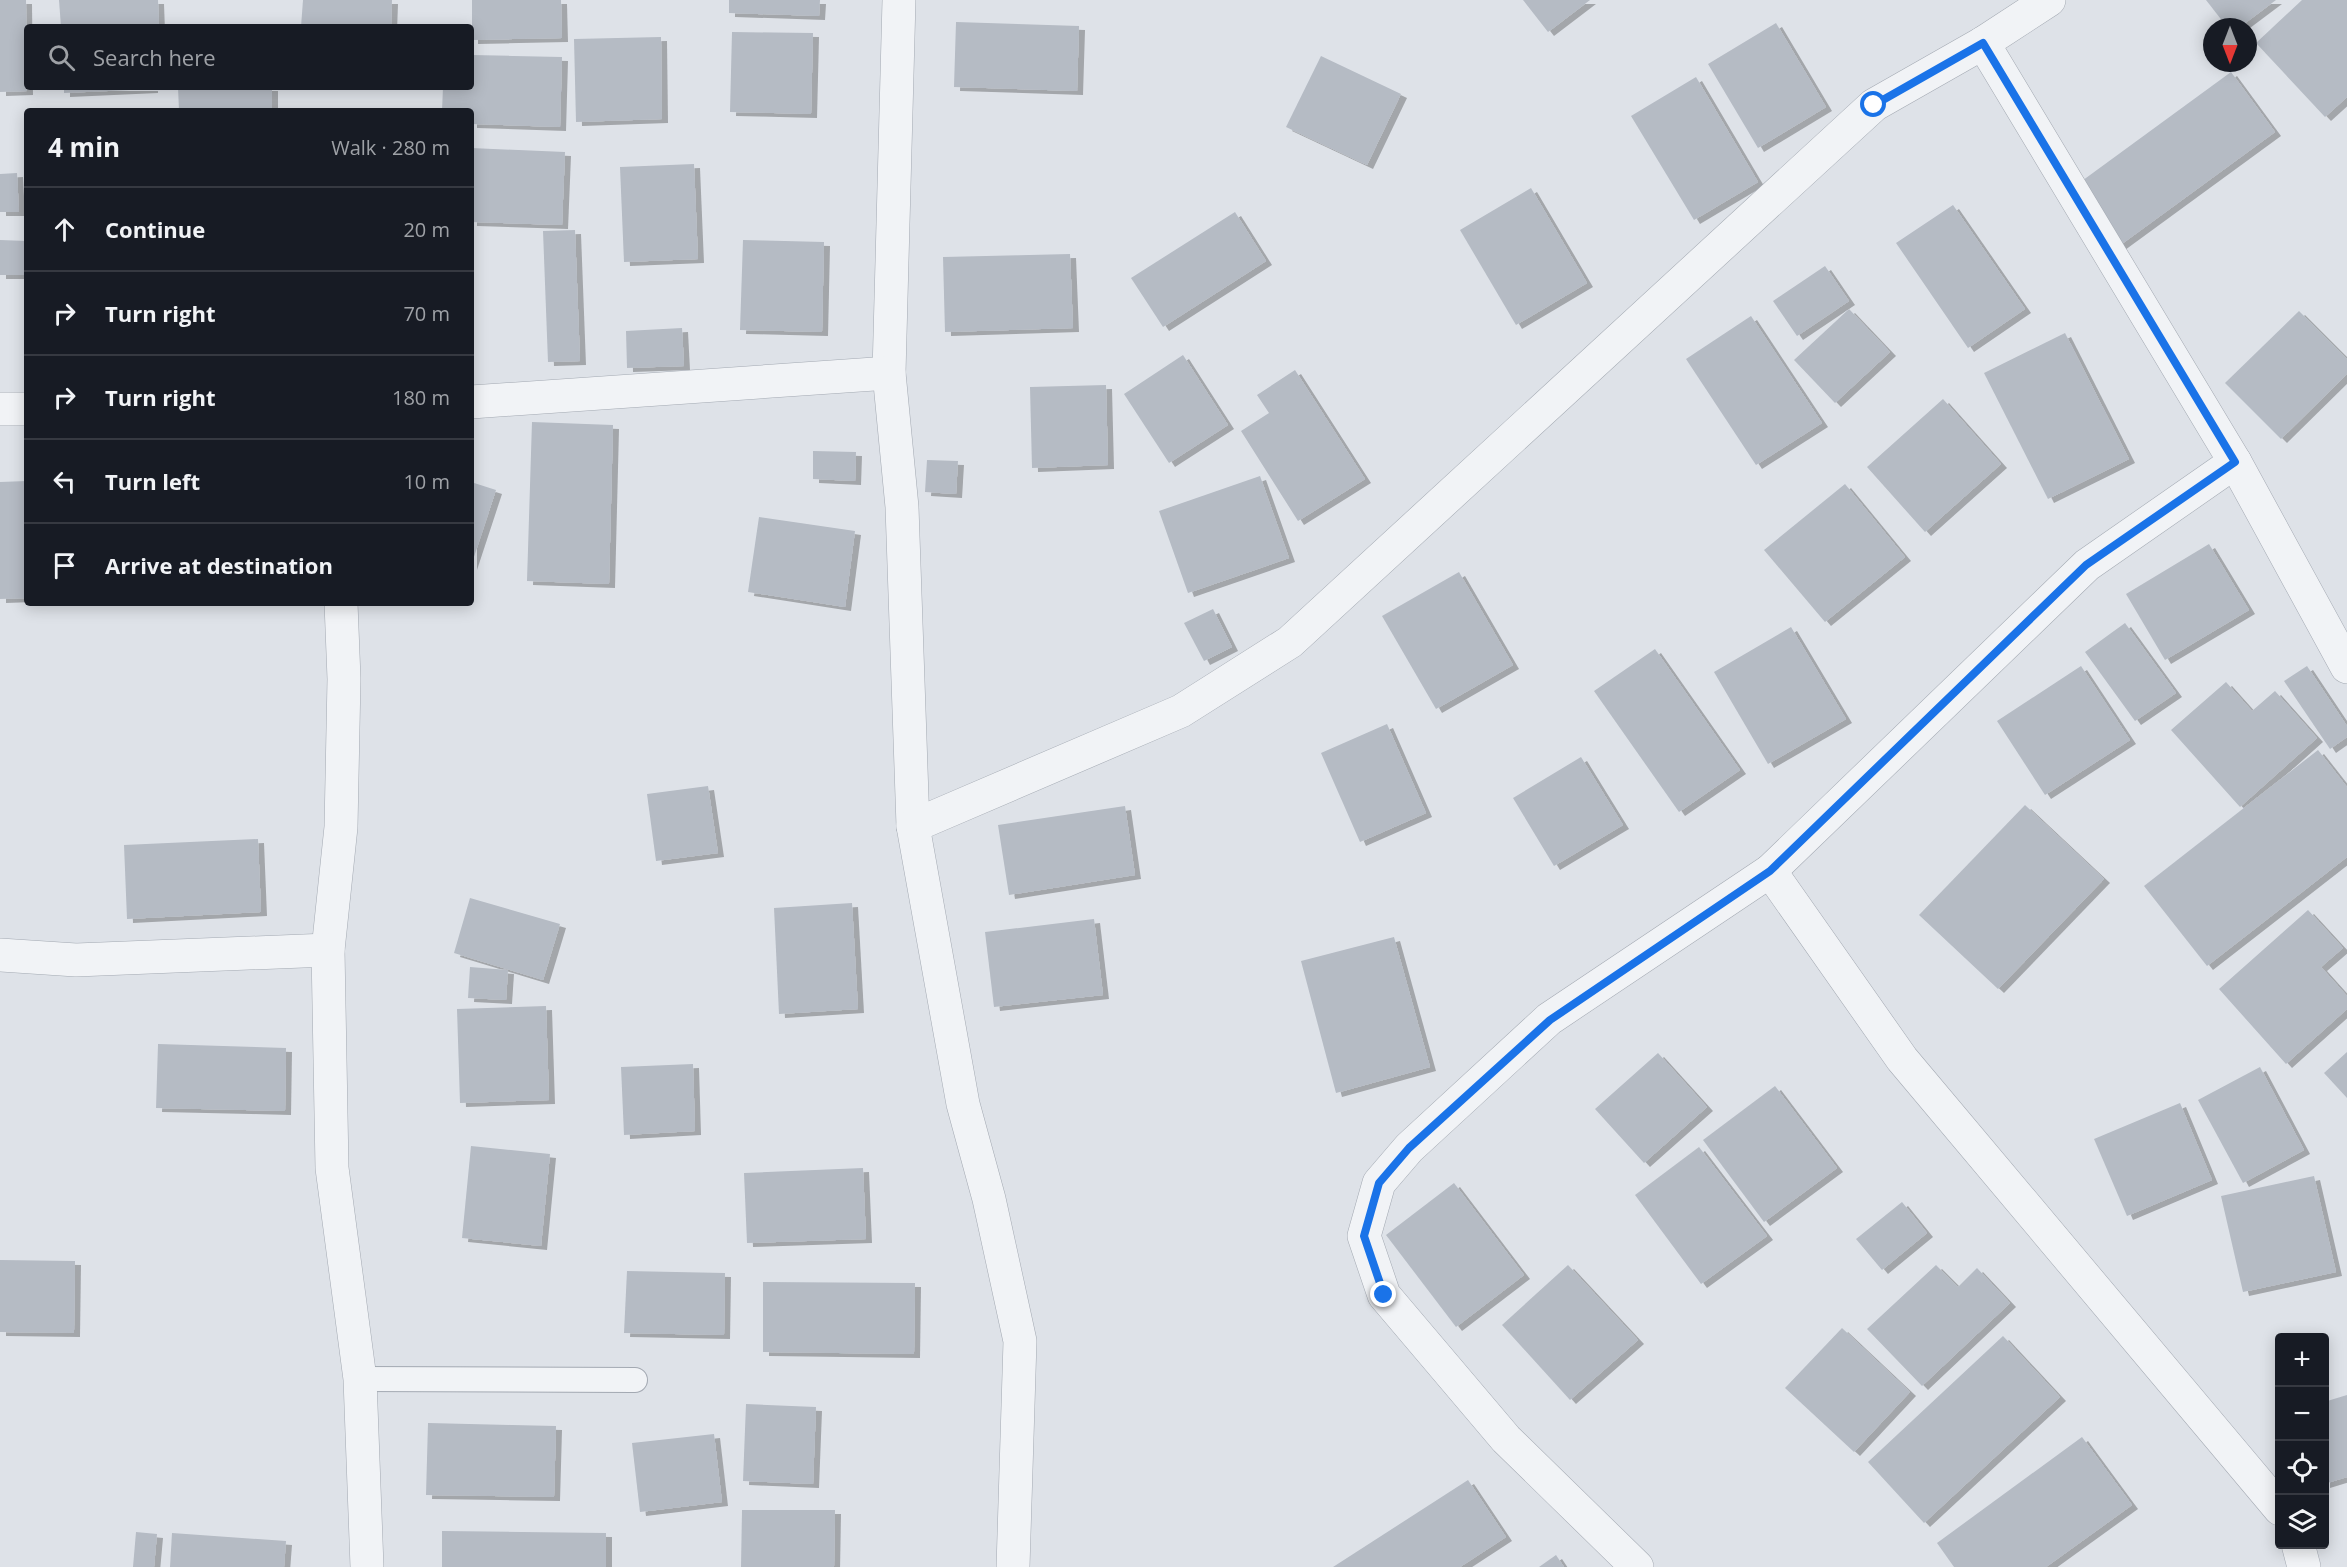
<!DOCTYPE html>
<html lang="en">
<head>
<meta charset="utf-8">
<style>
	:root { --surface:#171b24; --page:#242831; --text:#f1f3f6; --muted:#9ea1a6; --line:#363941 }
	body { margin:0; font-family:"Open Sans",sans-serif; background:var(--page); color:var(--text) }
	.controls { position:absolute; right:18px; bottom:18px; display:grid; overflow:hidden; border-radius:6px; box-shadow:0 3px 15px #0003 }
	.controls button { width:54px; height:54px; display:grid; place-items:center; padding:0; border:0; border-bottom:2px solid var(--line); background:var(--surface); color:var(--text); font:30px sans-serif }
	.compass { position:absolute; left:2203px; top:18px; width:54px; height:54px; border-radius:50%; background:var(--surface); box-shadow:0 3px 15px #0003; rotate:180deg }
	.stop { position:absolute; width:18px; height:18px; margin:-14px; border:4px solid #1a73e8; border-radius:50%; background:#fff }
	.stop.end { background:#1a73e8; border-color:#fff; box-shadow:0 2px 6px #0008 }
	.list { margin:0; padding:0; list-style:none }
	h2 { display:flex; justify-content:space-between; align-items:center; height:78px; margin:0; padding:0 24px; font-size:26px }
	h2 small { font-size:20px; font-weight:400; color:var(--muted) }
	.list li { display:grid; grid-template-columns:39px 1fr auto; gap:18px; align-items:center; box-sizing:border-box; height:84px; padding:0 24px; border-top:2px solid var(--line) }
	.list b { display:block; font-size:22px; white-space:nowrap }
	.list em { font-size:20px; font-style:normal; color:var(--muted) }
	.icon { flex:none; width:33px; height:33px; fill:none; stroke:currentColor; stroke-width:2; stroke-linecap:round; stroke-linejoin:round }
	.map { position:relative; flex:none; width:2347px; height:1567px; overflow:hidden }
	.search { position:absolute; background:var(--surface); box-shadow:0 3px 15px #0003; left:24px; top:24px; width:450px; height:66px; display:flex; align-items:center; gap:15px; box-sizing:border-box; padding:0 21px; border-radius:6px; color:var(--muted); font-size:22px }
	.panel { position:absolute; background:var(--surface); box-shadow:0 3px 15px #0003; left:24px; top:108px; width:450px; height:498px; border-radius:6px }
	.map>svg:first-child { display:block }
</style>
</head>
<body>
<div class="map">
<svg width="2347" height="1567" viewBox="0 0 2347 1567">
	<defs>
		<filter id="shadow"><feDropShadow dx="6" dy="4" stdDeviation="0" flood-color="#0004"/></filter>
	</defs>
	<rect width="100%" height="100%" fill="#dee2e8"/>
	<g fill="#b5bbc4" filter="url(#shadow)">
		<path d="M0,0H26L27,91L0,92Z"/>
		<path d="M59,0H158L159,27H61Z"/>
		<path d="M303,0H392L391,27H301Z"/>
		<path d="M472,0H561L562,38L472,40Z"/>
		<path d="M729,0H820L819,16L729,13Z"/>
		<path d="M1523,0H1590L1548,32Z"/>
		<path d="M2206,0H2276L2240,27H2227Z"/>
		<path d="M2302,0H2347V97L2325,117L2256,43Z"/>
		<path d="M956,22L1079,26L1077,91L954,87Z"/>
		<path d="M1776,23L1826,107L1758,148L1708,64Z"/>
		<path d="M732,32L813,33L811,114L730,112Z"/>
		<path d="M661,37L662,119L576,122L574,39Z"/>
		<path d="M471,55L562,57L560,127L471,124V111H442L443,87H471Z"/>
		<path d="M1321,56L1401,94L1367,165L1286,127Z"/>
		<path d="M2231,72L2275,132L2119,246L2075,186Z"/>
		<path d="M1696,77L1758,182L1694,220L1631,116Z"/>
		<path d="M64,87H152V89L64,93Z"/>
		<path d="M178,87H272V111H179Z"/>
		<path d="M471,148L565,152L562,225L471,222Z"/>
		<path d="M694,164L698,259L624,262L620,167Z"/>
		<path d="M17,173L19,212H0V174Z"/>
		<path d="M1531,188L1587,283L1516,325L1460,230Z"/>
		<path d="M1953,205L2025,309L1968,348L1896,243Z"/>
		<path d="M1235,212L1266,261L1163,327L1131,278Z"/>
		<path d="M575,230L580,361L548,362L543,231Z"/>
		<path d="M0,240L27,241V275H0Z"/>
		<path d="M743,240L824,242L822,332L740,330Z"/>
		<path d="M1070,254L1073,328L945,332L943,257Z"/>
		<path d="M1825,266L1849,301L1797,336L1773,301Z"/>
		<path d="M1849,309L1890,352L1835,403L1794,360Z"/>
		<path d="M2299,311L2347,359V374L2281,439L2225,383Z"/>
		<path d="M1751,316L1822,423L1756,465L1686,359Z"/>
		<path d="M682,328L684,366L627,368L626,331Z"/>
		<path d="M2065,333L2129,459L2048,499L1984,373Z"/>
		<path d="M1183,355L1228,425L1169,463L1124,394Z"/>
		<path d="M1295,370L1365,479L1298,521L1241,431L1269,413L1257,395Z"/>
		<path d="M1106,385L1108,465L1032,468L1030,387Z"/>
		<path d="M1943,399L2001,464L1925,532L1867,467Z"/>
		<path d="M532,422L613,425L609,584L527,581Z"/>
		<path d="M813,451L856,452L855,481L813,479Z"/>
		<path d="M927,460L958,461L956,494L925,492Z"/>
		<path d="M1260,476L1289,558L1188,593L1159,511Z"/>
		<path d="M27,481V598L0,599V482Z"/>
		<path d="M471,482L496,490L471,566Z"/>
		<path d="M1845,484L1905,557L1825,622L1764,550Z"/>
		<path d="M759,517L855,531L845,607L748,592Z"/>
		<path d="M2209,544L2249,610L2165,660L2126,594Z"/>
		<path d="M1459,572L1513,665L1436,709L1382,616Z"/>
		<path d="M1213,609L1232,647L1204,661L1184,623Z"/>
		<path d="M2125,623L2176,693L2135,721L2085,652Z"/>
		<path d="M1791,627L1846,719L1768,764L1714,672Z"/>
		<path d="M1655,649L1740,770L1679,812L1594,691Z"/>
		<path d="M2081,666L2130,740L2045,795L1997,721Z"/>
		<path d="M2307,666L2347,726V737L2330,749L2284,681Z"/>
		<path d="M2226,682L2252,711L2275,691L2317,738L2240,807L2171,730Z"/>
		<path d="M1387,724L1426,813L1360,842L1321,753Z"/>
		<path d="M2318,750L2347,787V857L2207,966L2144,886Z"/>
		<path d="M1581,757L1623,825L1554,866L1513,798Z"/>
		<path d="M708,786L718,853L656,861L647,794Z"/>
		<path d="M2025,805L2104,879L1998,989L1919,915Z"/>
		<path d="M1125,806L1135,875L1009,895L998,825Z"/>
		<path d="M258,839L261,912L127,919L124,845Z"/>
		<path d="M470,898L560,924L543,980L454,953Z"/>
		<path d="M852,903L858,1009L779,1014L774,908Z"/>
		<path d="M2308,910L2343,948L2321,967L2347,996V1009L2286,1064L2219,989Z"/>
		<path d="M1094,919L1103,995L994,1007L985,932Z"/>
		<path d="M1394,937L1430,1067L1336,1093L1301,961Z"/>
		<path d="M470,967L508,970L506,1000L468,998Z"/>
		<path d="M546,1006L549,1100L460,1103L457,1009Z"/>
		<path d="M158,1044L286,1048L285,1111L156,1108Z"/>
		<path d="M2347,1052V1098L2324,1073Z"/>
		<path d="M1658,1053L1707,1107L1644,1163L1595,1109Z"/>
		<path d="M693,1064L695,1131L624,1135L621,1067Z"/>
		<path d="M2260,1067L2304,1150L2243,1183L2198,1100Z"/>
		<path d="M1775,1086L1837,1168L1764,1222L1703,1140Z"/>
		<path d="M2180,1103L2212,1180L2127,1216L2094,1139Z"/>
		<path d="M471,1146L550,1154L541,1246L462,1238Z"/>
		<path d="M1699,1147L1767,1236L1701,1284L1635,1195Z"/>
		<path d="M863,1168L866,1239L747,1243L744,1173Z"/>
		<path d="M2314,1176L2336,1272L2243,1292L2221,1196Z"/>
		<path d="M1454,1183L1524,1275L1456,1327L1386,1235Z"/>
		<path d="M1902,1202L1927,1233L1882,1270L1856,1239Z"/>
		<path d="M0,1260L75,1261L74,1333L0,1332Z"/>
		<path d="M1568,1265L1638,1340L1570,1400L1502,1325Z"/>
		<path d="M1936,1265L1958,1287L1977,1268L2010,1303L1922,1386L1867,1329Z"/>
		<path d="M627,1271L725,1273L724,1335L624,1333Z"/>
		<path d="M763,1282L915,1283L914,1354L763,1352Z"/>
		<path d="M1842,1328L1910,1392L1854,1452L1785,1388Z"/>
		<path d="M2003,1336L2060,1397L1924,1523L1868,1462Z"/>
		<path d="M2347,1395V1477L2324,1484V1402Z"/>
		<path d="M746,1404L816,1407L813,1484L743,1481Z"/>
		<path d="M428,1423L556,1426L554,1497L426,1495Z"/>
		<path d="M714,1434L722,1502L640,1512L632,1443Z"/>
		<path d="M2082,1437L2132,1505L2046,1567H1954L1937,1543Z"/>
		<path d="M1468,1480L1506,1537L1460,1567H1333Z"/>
		<path d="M742,1510H835L834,1567H741Z"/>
		<path d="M442,1531L606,1533V1567H442Z"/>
		<path d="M136,1532L157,1534L154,1567H133Z"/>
		<path d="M172,1533L286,1541L284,1567H170Z"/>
		<path d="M1556,1555L1564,1567H1539Z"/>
	</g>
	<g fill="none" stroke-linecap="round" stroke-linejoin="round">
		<defs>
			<path id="lane" d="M360,1379L635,1380"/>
			<g id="street">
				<path d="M899,0L889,373L902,507L913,826L963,1104L989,1199L1020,1341L1013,1567"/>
				<path d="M1983,43L2235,462L2347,667"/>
				<path d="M471,402L889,373"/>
				<path d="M0,409H27"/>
				<path d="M341,603L344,679L341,827L328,950L332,1168L360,1379L367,1567"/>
				<path d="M913,826L1181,711L1290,642L1874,105L1983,43L2049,0"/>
				<path d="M1770,871L1902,1059L2280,1509"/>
				<path d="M0,955L76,960L328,950"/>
				<path d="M2298,1544L2304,1567"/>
				<path d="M1637,1567L1506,1439L1384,1295L1364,1236L1379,1183L1409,1148L1549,1019L1770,871L2087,565L2235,462"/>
			</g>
		</defs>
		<use href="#lane" stroke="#a3a9b2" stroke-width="26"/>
		<use href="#street" stroke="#a3a9b2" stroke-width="34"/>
		<use href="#lane" stroke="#f1f3f6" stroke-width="24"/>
		<use href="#street" stroke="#f1f3f6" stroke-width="33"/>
	</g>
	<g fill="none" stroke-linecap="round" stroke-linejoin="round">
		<path stroke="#1a73e8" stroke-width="8" d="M1384,1295L1364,1236L1379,1183L1409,1148L1550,1020L1770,871L2086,565L2235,462L1983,43L1874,105"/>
	</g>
</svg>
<div class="controls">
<button>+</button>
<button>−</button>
<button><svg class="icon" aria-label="locate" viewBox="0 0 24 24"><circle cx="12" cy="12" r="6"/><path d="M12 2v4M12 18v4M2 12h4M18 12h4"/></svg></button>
<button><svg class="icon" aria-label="layers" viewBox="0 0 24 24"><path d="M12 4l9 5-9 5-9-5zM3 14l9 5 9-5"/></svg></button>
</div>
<svg class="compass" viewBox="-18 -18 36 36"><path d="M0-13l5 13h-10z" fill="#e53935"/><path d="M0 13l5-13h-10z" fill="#9ea1a6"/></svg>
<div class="stop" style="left:1874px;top:105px"></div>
<div class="stop end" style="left:1384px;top:1295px"></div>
<div class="search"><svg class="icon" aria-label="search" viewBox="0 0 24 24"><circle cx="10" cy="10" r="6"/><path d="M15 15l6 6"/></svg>Search here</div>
<section class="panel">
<h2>4 min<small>Walk · 280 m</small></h2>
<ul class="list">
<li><svg class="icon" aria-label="ahead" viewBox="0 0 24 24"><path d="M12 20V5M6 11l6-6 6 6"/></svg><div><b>Continue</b></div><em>20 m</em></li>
<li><svg class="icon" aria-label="right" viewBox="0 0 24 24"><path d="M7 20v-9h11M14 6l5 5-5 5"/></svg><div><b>Turn right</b></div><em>70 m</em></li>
<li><svg class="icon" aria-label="right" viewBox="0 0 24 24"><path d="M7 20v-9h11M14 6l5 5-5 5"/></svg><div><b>Turn right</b></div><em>180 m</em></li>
<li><svg class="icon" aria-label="left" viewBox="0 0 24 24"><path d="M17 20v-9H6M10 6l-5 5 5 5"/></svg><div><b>Turn left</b></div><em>10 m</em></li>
<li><svg class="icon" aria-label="arrive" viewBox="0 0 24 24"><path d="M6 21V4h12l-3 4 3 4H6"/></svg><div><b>Arrive at destination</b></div></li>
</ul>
</section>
</div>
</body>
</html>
